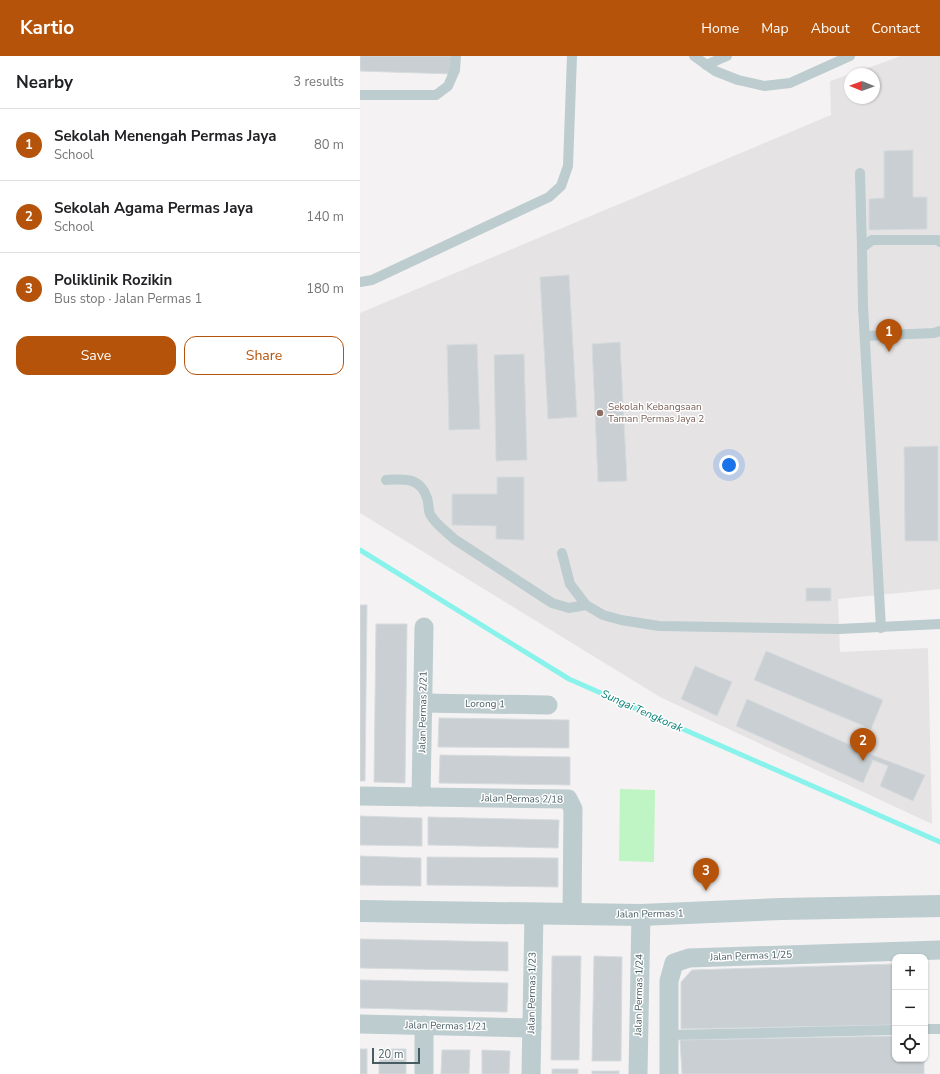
<!DOCTYPE html>
<html lang="en">
<head>
<meta charset="utf-8">
<style>
	:root { --surface:#fff; --page:#f2f2f2; --text:#202124; --muted:#757577; --line:#e0e0e0; --accent:#b45309 }
	body { margin:0; font-family:"Nunito Sans",sans-serif; background:var(--page); color:var(--text) }
	.controls { position:absolute; right:12px; bottom:12px; display:grid; overflow:hidden; border-radius:8px; box-shadow:0 1px 3px #0004 }
	.controls button { width:36px; height:36px; display:grid; place-items:center; padding:0; border:0; border-bottom:1px solid var(--line); background:var(--surface); color:var(--text); font:20px sans-serif }
	.compass { position:absolute; left:484px; top:12px; width:36px; height:36px; border-radius:50%; background:var(--surface); box-shadow:0 1px 3px #0004; rotate:271deg }
	.scale { position:absolute; left:12px; bottom:10px; width:48px; box-sizing:border-box; padding-left:4px; border:2px solid #485d62; border-top:0; font-size:11px; line-height:14px; white-space:nowrap; color:#485d62; -webkit-text-stroke:3px #fff; paint-order:stroke }
	.you { position:absolute; left:369px; top:409px; width:14px; height:14px; margin:-10px; border:3px solid #fff; border-radius:50%; background:#1a73e8; box-shadow:0 0 0 6px #1a73e833 }
	.badge { display:grid; place-items:center; width:26px; height:26px; border-radius:50%; background:var(--accent); color:#fff; font-size:13px; font-weight:700 }
	.pin { position:absolute; translate:-50% -33px; filter:drop-shadow(0 1px 2px #0008) }
	.pin::after { content:''; position:absolute; top:21px; width:14px; height:12px; background:inherit; clip-path:polygon(0 0,100% 0,50% 100%) }
	.list { margin:0; padding:0; list-style:none }
	h2 { display:flex; justify-content:space-between; align-items:center; height:52px; margin:0; padding:0 16px; font-size:17px }
	h2 small { font-size:13px; font-weight:400; color:var(--muted) }
	.list li { display:grid; grid-template-columns:26px 1fr auto; gap:12px; align-items:center; box-sizing:border-box; height:72px; padding:0 16px; border-top:1px solid var(--line) }
	.list b { display:block; font-size:15px; white-space:nowrap }
	.list p { margin:0; font-size:13px; white-space:nowrap; color:var(--muted) }
	.list em { font-size:13px; font-style:normal; color:var(--muted) }
	.actions { display:flex; gap:8px; padding:12px 16px }
	.actions a { flex:1; padding:9px 0; border:1px solid var(--accent); border-radius:12px; text-align:center; font-size:14px; color:var(--accent) }
	.actions .main { background:var(--accent); color:#fff }
	.icon { flex:none; width:22px; height:22px; fill:none; stroke:currentColor; stroke-width:2; stroke-linecap:round; stroke-linejoin:round }
	.map { position:relative; flex:none; width:580px; height:1018px; overflow:hidden }
	header { display:flex; align-items:center; gap:24px; box-sizing:border-box; height:56px; padding:0 20px; background:var(--accent); color:#fff }
	header strong { font-size:19px }
	nav { display:flex; gap:22px; margin-inline-start:auto; font-size:14px }
	main { display:flex }
	aside { flex:1; background:var(--surface) }
	.map>svg:first-child { display:block }
</style>
</head>
<body>
<header>
<strong>Kartio</strong>
<nav><a>Home</a><a>Map</a><a>About</a><a>Contact</a></nav>
</header>
<main>
<aside>
<h2>Nearby<small>3 results</small></h2>
<ul class="list">
<li><span class="badge">1</span><div><b>Sekolah Menengah Permas Jaya</b><p>School</p></div><em>80 m</em></li>
<li><span class="badge">2</span><div><b>Sekolah Agama Permas Jaya</b><p>School</p></div><em>140 m</em></li>
<li><span class="badge">3</span><div><b>Poliklinik Rozikin</b><p>Bus stop · Jalan Permas 1</p></div><em>180 m</em></li>
</ul>
<div class="actions"><a class="main">Save</a><a>Share</a></div>
</aside>
<div class="map">
<svg width="580" height="1018" viewBox="0 0 580 1018">
	<rect width="100%" height="100%" fill="#f5f2f3"/>
	<path fill="#e6e3e5" d="M541,0H580V533L478,543L480,596L568,592L572,768L300,641L0,457V257L471,59L470,25L490,18V42H514V18H491Z"/>
	<path fill="#bff4c4" d="M260,733L295,734L294,806L259,805Z"/>
	<g fill="none" stroke-linecap="round" stroke-linejoin="round">
		<path stroke="#89f3eb" stroke-width="5" d="M0,494L209,623L580,786"/>
	</g>
	<g fill="#c9cfd2" stroke="#d6dbde">
		<path d="M0,0H93L92,18L0,15Z"/>
		<path d="M553,94V141H567V173L509,174V143L524,142V95Z"/>
		<path d="M209,219L217,361L188,363L180,221Z"/>
		<path d="M260,286L267,425L238,426L232,288Z"/>
		<path d="M117,288L120,373L89,374L87,289Z"/>
		<path d="M164,298L167,404L136,405L134,299Z"/>
		<path d="M578,390V485H545L544,391Z"/>
		<path d="M137,421H164V484L136,483V470L92,469V438H137Z"/>
		<rect x="446" y="532" width="25" height="13"/>
		<path d="M0,549H7L5,725H0Z"/>
		<path d="M16,568H47L45,727L14,726Z"/>
		<path d="M406,595L523,644L511,673L394,624Z"/>
		<path d="M335,610L372,626L357,660L321,643Z"/>
		<path d="M387,643L515,700L565,719L553,745L520,730L528,710L513,704L503,727L376,670Z"/>
		<path d="M79,662L209,664V692L78,691Z"/>
		<path d="M80,699L210,701V729L79,727Z"/>
		<path d="M0,760L62,762V790L0,789Z"/>
		<path d="M68,761L199,764L198,792L68,789Z"/>
		<path d="M0,800L61,802V830L0,829Z"/>
		<path d="M67,801L198,802V831L67,829Z"/>
		<path d="M0,883L148,886V915L0,912Z"/>
		<path d="M192,900H221L219,1004H191Z"/>
		<path d="M234,900L262,901L261,1005H232Z"/>
		<path d="M535,908V969L321,973V926L332,914Z"/>
		<path d="M0,924L148,927L147,956L0,952Z"/>
		<path d="M535,980V1003H564V1018H322L320,984Z"/>
		<rect x="0" y="993" width="7" height="25"/>
		<rect x="19" y="993" width="27" height="25"/>
		<path d="M82,994H110L109,1018H81Z"/>
		<path d="M122,994L150,995L149,1018H122Z"/>
		<rect x="192" y="1013" width="26" height="5"/>
		<rect x="232" y="1015" width="27" height="3"/>
	</g>
	<g fill="none" stroke-linecap="round" stroke-linejoin="round">
		<g stroke="#bccccf" stroke-width="10">
			<path d="M334,0L355,15L378,24L404,30L430,27L490,0"/>
			<path d="M346,9L367,0"/>
			<path d="M0,39H76L88,30L95,14L96,0"/>
			<path d="M500,117L502,192"/>
			<path d="M0,226L12,224L189,141L201,130L208,110L212,0"/>
			<path d="M505,280L574,277L580,275"/>
			<path d="M26,424C45,423 60,421 67,442C69,447 68,453 70,458C75,468 86,475 94,483L192,547L209,552L226,549"/>
			<path d="M202,497L210,528L226,549L243,559L261,564L299,570L479,573L580,568"/>
			<path d="M521,572L503,251L502,192L512,184H578L580,186"/>
			<path d="M565,973H580"/>
			<path d="M309,979L535,974"/>
		</g>
		<g stroke="#bccccf" stroke-width="19">
			<path d="M63,647L188,649"/>
			<path d="M0,740L208,743L213,753L212,858"/>
			<path d="M61,741L64,571"/>
			<path d="M0,968L172,972"/>
			<path d="M64,1018V969"/>
			<path d="M171,1018L174,857"/>
			<path d="M278,1018L281,859"/>
			<path d="M309,1018V925L314,907L329,902L580,894"/>
		</g>
		<path stroke="#bccccf" stroke-width="22" d="M0,855L281,859L422,853L580,850"/>
	</g>
	<circle fill="#8d6e63" stroke="#fff" stroke-width="1.5" cx="240" cy="357" r="4"/>
	<g text-anchor="middle" dominant-baseline="central" stroke-width="3" stroke-linejoin="round" paint-order="stroke">
		<g font-size="10" fill="#785e54" stroke="#fff" text-anchor="start">
			<text x="248" y="351">Sekolah Kebangsaan<tspan x="248" dy="12">Taman Permas Jaya 2</tspan></text>
		</g>
		<g font-size="10" fill="#485d62" stroke="#fff">
			<text transform="translate(125 648) rotate(1)">Lorong 1</text>
			<text transform="translate(63 656) rotate(-89)">Jalan Permas 2/21</text>
			<text transform="translate(162 743) rotate(1)">Jalan Permas 2/18</text>
			<text transform="translate(290 858) rotate(-1)">Jalan Permas 1</text>
			<text transform="translate(391 900) rotate(-2)">Jalan Permas 1/25</text>
			<text transform="translate(172 937) rotate(-89)">Jalan Permas 1/23</text>
			<text transform="translate(279 939) rotate(-89)">Jalan Permas 1/24</text>
			<text transform="translate(86 970) rotate(1)">Jalan Permas 1/21</text>
		</g>
		<g font-size="11" font-style="italic" fill="#078076" stroke="#fff">
			<text transform="translate(282 655) rotate(24)">Sungai Tengkorak</text>
		</g>
	</g>
</svg>
<div class="controls">
<button>+</button>
<button>−</button>
<button><svg class="icon" aria-label="locate" viewBox="0 0 24 24"><circle cx="12" cy="12" r="6"/><path d="M12 2v4M12 18v4M2 12h4M18 12h4"/></svg></button>
</div>
<svg class="compass" viewBox="-18 -18 36 36"><path d="M0-13l5 13h-10z" fill="#e53935"/><path d="M0 13l5-13h-10z" fill="#757577"/></svg>
<div class="scale">20 m</div>
<div class="you"></div>
<div class="pin badge" style="left:529px;top:296px">1</div>
<div class="pin badge" style="left:503px;top:705px">2</div>
<div class="pin badge" style="left:346px;top:835px">3</div>
</div>
</main>
</body>
</html>
